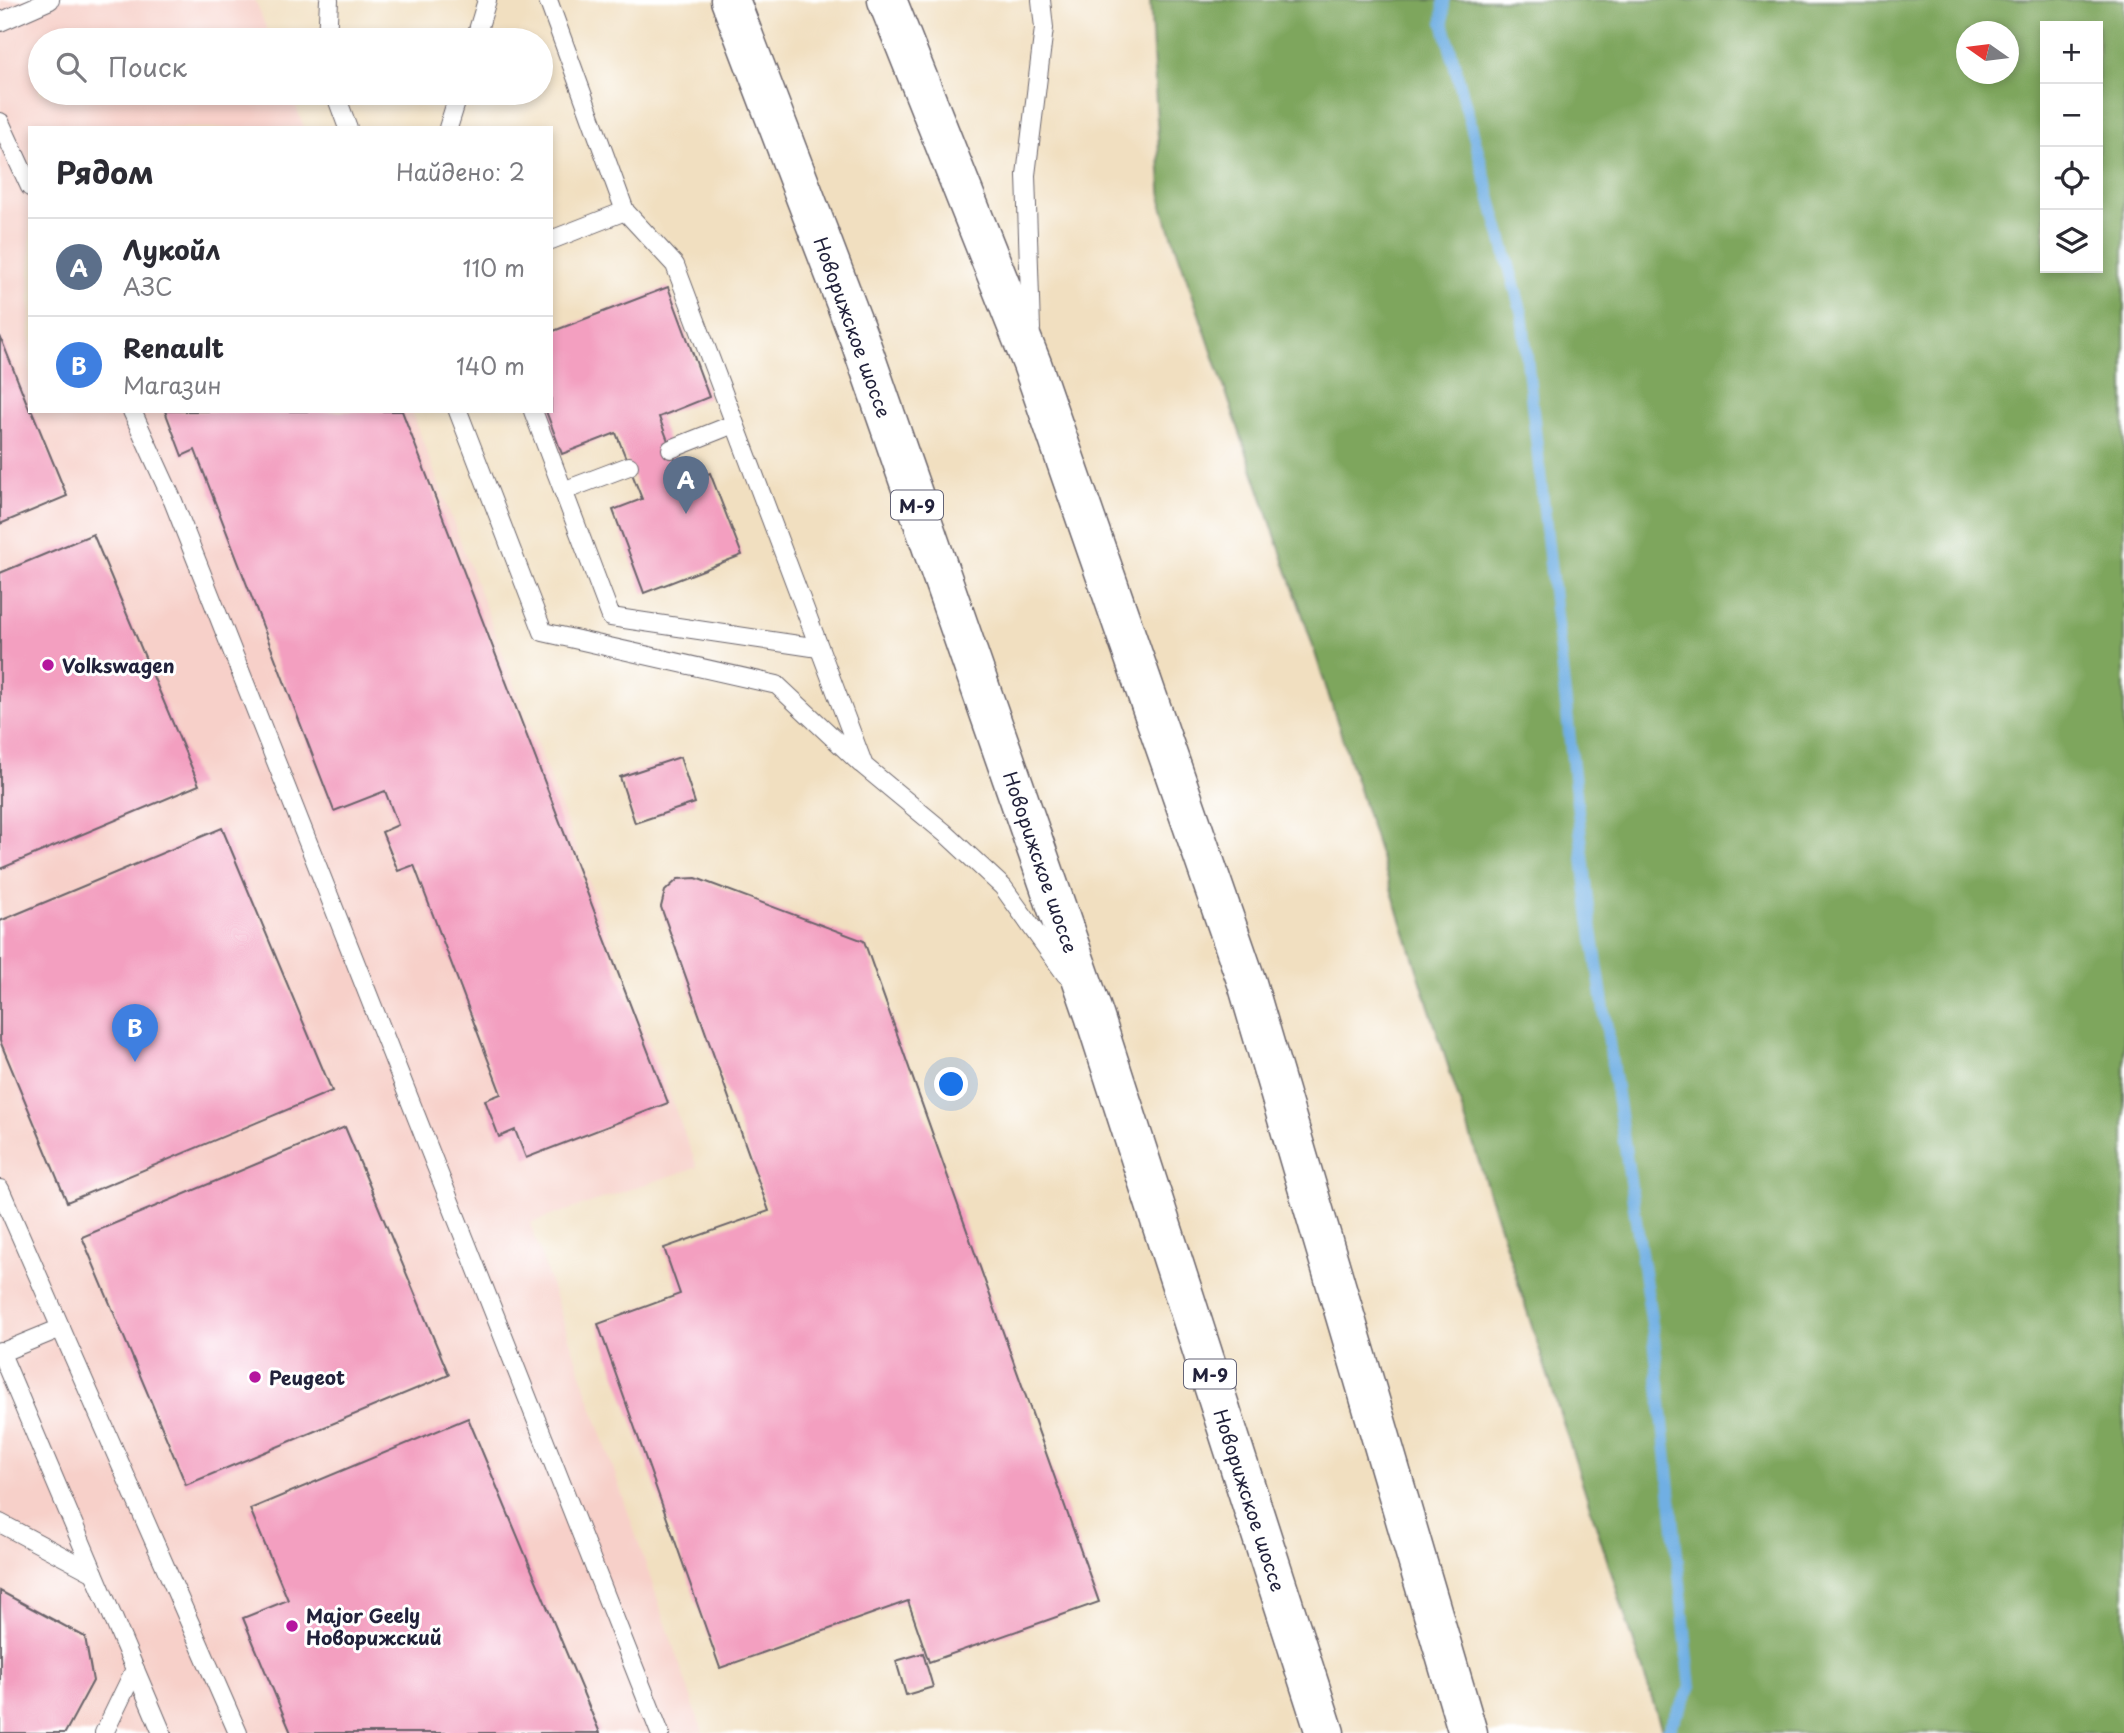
<!DOCTYPE html>
<html lang="ru">
<head>
<meta charset="utf-8">
<style>
	:root { --surface:#fff; --page:#f2f2f3; --text:#2b2b33; --muted:#7c7c81; --line:#e1e1e2; --accent:#b5179e }
	body { margin:0; font-family:"Playpen Sans",sans-serif; background:var(--page); color:var(--text) }
	.controls { position:absolute; right:21px; top:21px; display:grid; overflow:hidden; border-radius:0px; box-shadow:0 4px 10px #0003 }
	.controls button { width:63px; height:63px; display:grid; place-items:center; padding:0; border:0; border-bottom:2px solid var(--line); background:var(--surface); color:var(--text); font:35px sans-serif }
	.compass { position:absolute; left:1956px; top:21px; width:63px; height:63px; border-radius:50%; background:var(--surface); box-shadow:0 4px 10px #0003; rotate:284deg }
	.you { position:absolute; left:952px; top:1085px; width:24px; height:24px; margin:-18px; border:5px solid #fff; border-radius:50%; background:#1a73e8; box-shadow:0 0 0 10px #1a73e833 }
	.badge { display:grid; place-items:center; width:46px; height:46px; border-radius:50%; background:var(--accent); color:#fff; font-size:23px; font-weight:700 }
	.pin { position:absolute; translate:-50% -58px; filter:drop-shadow(0 2px 4px #0008) }
	.pin::after { content:''; position:absolute; top:37px; width:24px; height:21px; background:inherit; clip-path:polygon(0 0,100% 0,50% 100%) }
	.list { margin:0; padding:0; list-style:none }
	h2 { display:flex; justify-content:space-between; align-items:center; height:91px; margin:0; padding:0 28px; font-size:30px }
	h2 small { font-size:23px; font-weight:400; color:var(--muted) }
	.list li { display:grid; grid-template-columns:46px 1fr auto; gap:21px; align-items:center; box-sizing:border-box; height:98px; padding:0 28px; border-top:2px solid var(--line) }
	.list b { display:block; font-size:26px; white-space:nowrap }
	.list p { margin:0; font-size:23px; white-space:nowrap; color:var(--muted) }
	.list em { font-size:23px; font-style:normal; color:var(--muted) }
	.icon { flex:none; width:38px; height:38px; fill:none; stroke:currentColor; stroke-width:2; stroke-linecap:round; stroke-linejoin:round }
	.map { position:relative; flex:none; width:2124px; height:1733px; overflow:hidden }
	.search { position:absolute; background:var(--surface); box-shadow:0 4px 10px #0003; left:28px; top:28px; width:525px; height:77px; display:flex; align-items:center; gap:18px; box-sizing:border-box; padding:0 24px; border-radius:38px; color:var(--muted); font-size:26px }
	.panel { position:absolute; background:var(--surface); box-shadow:0 4px 10px #0003; left:28px; top:126px; width:525px; height:287px; border-radius:0px }
	.map>svg:first-child { display:block }
</style>
</head>
<body>
<div class="map">
<svg width="2124" height="1733" viewBox="0 0 2124 1733">
	<rect width="100%" height="100%" fill="#fff"/>
	<filter id="ink" filterUnits="userSpaceOnUse"><feTurbulence type="fractalNoise" baseFrequency=".0143" numOctaves="2"/><feDisplacementMap in="SourceGraphic" scale="14" xChannelSelector="R" yChannelSelector="G"/><feConvolveMatrix kernelMatrix="1 2 1 2 8 2 1 2 1" color-interpolation-filters="sRGB"/></filter>
	<filter id="wash" filterUnits="userSpaceOnUse"><feTurbulence type="fractalNoise" baseFrequency=".00686" numOctaves="4" result="noise"/><feDisplacementMap in="SourceGraphic" scale="28" xChannelSelector="R" yChannelSelector="G"/><feGaussianBlur stdDeviation="1.57" result="paint"/><feColorMatrix in="noise" values="0 0 0 0 0 0 0 0 0 0 0 0 0 0 0 0 0 1.4 0 .05"/><feComposite in="paint" operator="in"/></filter>
	<g filter="url(#wash)">
		<rect width="100%" height="100%" fill="#f1dfc0"/>
		<path fill="#f7d0c9" d="M0,0H255L271,40H40V93H291L304,128H30V411H411L697,1167L530,1223L703,1733H0Z"/>
		<path fill="#7ea65d" stroke="#50644c" stroke-width="2" fill-rule="evenodd" d="M1150,0H2124V1733H1663L1307,628L1162,206ZM2045,26H2098V268H2045ZM1966,32H2008V74H1966Z"/>
		<g fill="none" stroke-linecap="round" stroke-linejoin="round">
			<path stroke="#70afe3" stroke-width="12" d="M1444,0L1443,22L1522,314L1590,918L1654,1338L1691,1688L1666,1733"/>
		</g>
		<g id="blocks">
			<g fill="#f39fc0">
				<path d="M668,287L709,397L659,417L684,483L710,473L742,555L644,593L613,510L642,499L616,433L562,454L546,411H551V332Z"/>
				<path d="M0,336L30,411H32L67,496L0,524Z"/>
				<path d="M165,411H402L668,1103L526,1158L515,1130L499,1137L485,1100L501,1094L414,865L398,871L382,832L398,825L385,791L334,811L195,450L182,456Z"/>
				<path d="M93,534L199,785L0,869V573Z"/>
				<path d="M680,757L695,803L635,823L620,777Z"/>
				<path d="M222,828L332,1091L67,1202L0,1041V921Z"/>
				<path d="M696,878L864,941L1099,1602L929,1662L908,1601L720,1668L598,1324L680,1294L664,1248L769,1211L661,907L665,891L678,879Z"/>
				<path d="M345,1127L449,1375L186,1485L82,1237Z"/>
				<path d="M468,1418L600,1733H291L243,1618L288,1600L250,1509Z"/>
				<path d="M0,1591L85,1637L93,1681L65,1733H0Z"/>
				<path d="M923,1653L933,1687L906,1695L896,1661Z"/>
			</g>
		</g>
	</g>
	<g filter="url(#ink)">
		<use href="#blocks" fill-opacity="0" stroke="#6a646a" stroke-width="2"/>
		<g fill="none" stroke-linecap="round" stroke-linejoin="round">
			<defs>
				<g id="service">
					<path d="M548,0L625,211L675,265L864,766L945,833L1003,887L1066,975"/>
					<path d="M0,22L50,0"/>
					<path d="M327,40L329,0"/>
					<path d="M475,40L487,0"/>
					<path d="M335,93L348,128"/>
					<path d="M0,122L30,187"/>
					<path d="M448,128L459,93"/>
					<path d="M551,240L625,211"/>
					<path d="M1031,329L1026,175L1044,28L1041,0"/>
					<path d="M132,411L173,501L660,1733"/>
					<path d="M458,411L543,632L777,685L861,764"/>
					<path d="M533,411L611,617L819,648"/>
					<path d="M671,449L734,424"/>
					<path d="M563,491L629,466"/>
					<path d="M0,1189L238,1733"/>
					<path d="M0,1351L162,1733"/>
					<path d="M0,1353L61,1328"/>
					<path d="M0,1523L94,1573"/>
					<path d="M104,1733L135,1669"/>
				</g>
				<g id="motorway">
					<path d="M730,0L860,341L1094,1015L1325,1733"/>
					<path d="M887,0L1032,364L1247,983L1468,1733"/>
				</g>
			</defs>
			<use href="#service" stroke="#6a646a" stroke-width="20"/>
			<use href="#motorway" stroke="#6a646a" stroke-width="41"/>
			<use href="#service" stroke="#fff" stroke-width="18"/>
			<use href="#motorway" stroke="#fff" stroke-width="38"/>
		</g>
	</g>
	<g fill="#b5179e" stroke="#fff" stroke-width="2.5">
		<circle cx="48" cy="665" r="7"/>
		<circle cx="255" cy="1377" r="7"/>
		<circle cx="292" cy="1626" r="7"/>
	</g>
	<g text-anchor="middle" dominant-baseline="central" stroke-width="6" stroke-linejoin="round" paint-order="stroke">
		<g fill="#fff" stroke="#646476" stroke-width="2">
			<rect x="891" y="490.5" width="52" height="29" rx="5"/>
			<rect x="1184" y="1359.5" width="52" height="29" rx="5"/>
		</g>
		<g font-size="18" font-weight="bold" fill="#22223b">
			<text x="917" y="505">М-9</text>
			<text x="1210" y="1374">М-9</text>
		</g>
		<g font-size="19" fill="#22223b" stroke="#fff">
			<text transform="translate(853 327) rotate(70)">Новорижское шоссе</text>
			<text transform="translate(1041 862) rotate(71)">Новорижское шоссе</text>
			<text transform="translate(1250 1500) rotate(72)">Новорижское шоссе</text>
		</g>
		<g font-size="19" font-weight="bold" fill="#22223b" stroke="#fff" text-anchor="start">
			<text x="62" y="665">Volkswagen</text>
			<text x="269" y="1377">Peugeot</text>
			<text x="306" y="1615">Major Geely<tspan x="306" dy="22">Новорижский</tspan></text>
		</g>
	</g>
</svg>
<div class="controls">
<button>+</button>
<button>−</button>
<button><svg class="icon" aria-label="locate" viewBox="0 0 24 24"><circle cx="12" cy="12" r="6"/><path d="M12 2v4M12 18v4M2 12h4M18 12h4"/></svg></button>
<button><svg class="icon" aria-label="layers" viewBox="0 0 24 24"><path d="M12 4l9 5-9 5-9-5zM3 14l9 5 9-5"/></svg></button>
</div>
<svg class="compass" viewBox="-18 -18 36 36"><path d="M0-13l5 13h-10z" fill="#e53935"/><path d="M0 13l5-13h-10z" fill="#7c7c81"/></svg>
<div class="you"></div>
<div class="pin badge" style="left:686px;top:514px;background:#5c6f8a">A</div>
<div class="pin badge" style="left:135px;top:1062px;background:#3f7fe0">B</div>
<div class="search"><svg class="icon" aria-label="search" viewBox="0 0 24 24"><circle cx="10" cy="10" r="6"/><path d="M15 15l6 6"/></svg>Поиск</div>
<section class="panel">
<h2>Рядом<small>Найдено: 2</small></h2>
<ul class="list">
<li><span class="badge" style="background:#5c6f8a">A</span><div><b>Лукойл</b><p>АЗС</p></div><em>110 m</em></li>
<li><span class="badge" style="background:#3f7fe0">B</span><div><b>Renault</b><p>Магазин</p></div><em>140 m</em></li>
</ul>
</section>
</div>
</body>
</html>
